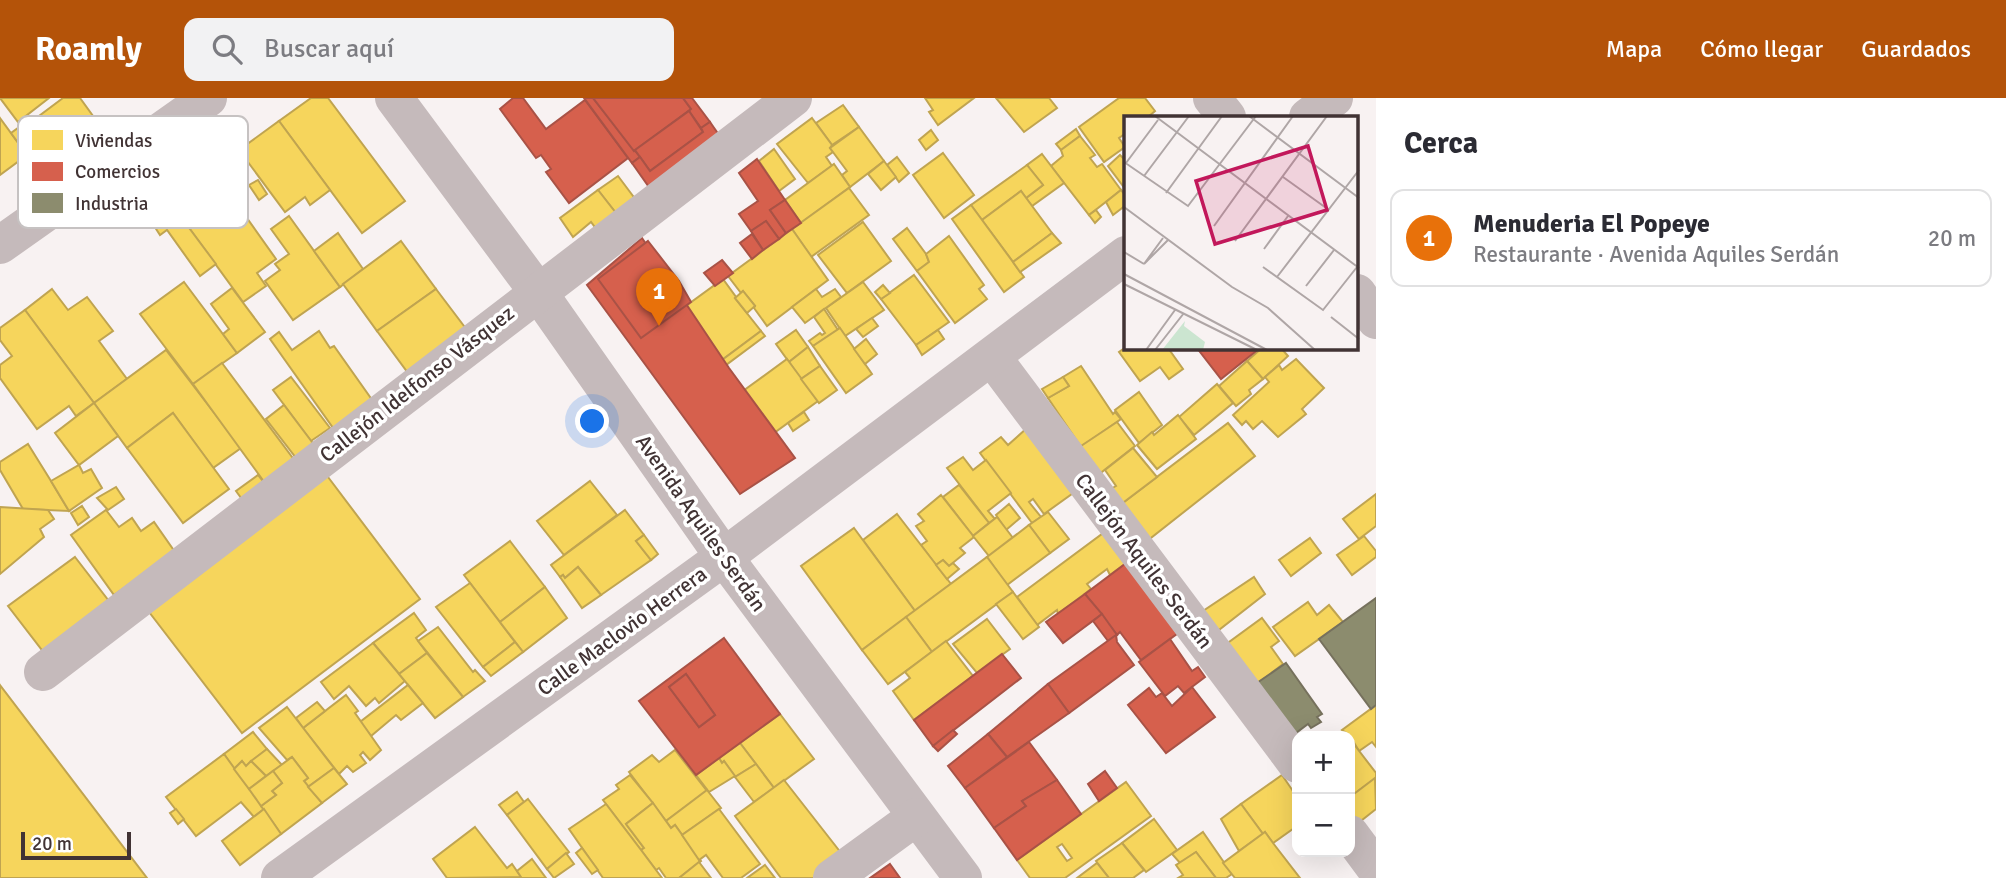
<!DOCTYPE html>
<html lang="es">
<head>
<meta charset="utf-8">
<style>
	:root { --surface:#fff; --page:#f2f2f3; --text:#2b2b33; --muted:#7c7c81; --line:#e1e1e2; --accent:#b45309 }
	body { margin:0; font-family:Signika,sans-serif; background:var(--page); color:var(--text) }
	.controls { position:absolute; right:21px; bottom:21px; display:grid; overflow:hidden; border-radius:14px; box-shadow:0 7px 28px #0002 }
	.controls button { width:63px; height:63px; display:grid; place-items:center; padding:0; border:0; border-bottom:2px solid var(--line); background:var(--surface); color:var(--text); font:35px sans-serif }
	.scale { position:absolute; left:21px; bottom:18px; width:110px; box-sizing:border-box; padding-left:7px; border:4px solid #413334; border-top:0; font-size:19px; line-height:24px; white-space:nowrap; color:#413334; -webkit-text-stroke:5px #fff; paint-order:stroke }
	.you { position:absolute; left:593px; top:324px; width:24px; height:24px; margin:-18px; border:5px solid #fff; border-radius:50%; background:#1a73e8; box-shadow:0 0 0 10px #1a73e833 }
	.badge { display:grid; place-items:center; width:46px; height:46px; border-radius:50%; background:var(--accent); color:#fff; font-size:23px; font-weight:700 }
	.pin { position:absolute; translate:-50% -58px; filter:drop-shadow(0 2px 4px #0008) }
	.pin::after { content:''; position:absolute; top:37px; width:24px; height:21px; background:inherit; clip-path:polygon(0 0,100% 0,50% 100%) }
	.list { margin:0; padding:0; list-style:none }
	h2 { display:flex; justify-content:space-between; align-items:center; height:91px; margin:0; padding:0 28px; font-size:30px }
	h2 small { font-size:23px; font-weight:400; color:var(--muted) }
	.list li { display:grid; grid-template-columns:46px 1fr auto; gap:21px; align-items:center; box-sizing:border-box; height:98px; margin:0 14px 14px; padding:0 14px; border:2px solid var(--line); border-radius:14px }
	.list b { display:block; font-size:26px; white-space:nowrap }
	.list p { margin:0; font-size:23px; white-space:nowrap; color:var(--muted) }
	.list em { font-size:23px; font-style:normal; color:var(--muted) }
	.icon { flex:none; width:38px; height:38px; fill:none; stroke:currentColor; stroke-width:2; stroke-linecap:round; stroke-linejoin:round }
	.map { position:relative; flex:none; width:1376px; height:780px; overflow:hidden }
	header { display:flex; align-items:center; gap:42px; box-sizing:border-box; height:98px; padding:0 35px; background:var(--accent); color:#fff }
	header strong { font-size:33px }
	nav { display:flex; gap:38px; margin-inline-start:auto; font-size:24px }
	.search { width:490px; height:63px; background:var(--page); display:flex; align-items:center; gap:18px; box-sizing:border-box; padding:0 24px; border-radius:14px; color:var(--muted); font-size:26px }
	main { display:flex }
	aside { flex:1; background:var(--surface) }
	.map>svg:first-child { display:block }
</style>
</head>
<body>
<header>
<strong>Roamly</strong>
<div class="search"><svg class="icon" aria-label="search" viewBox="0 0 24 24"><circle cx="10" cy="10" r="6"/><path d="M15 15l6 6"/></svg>Buscar aquí</div>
<nav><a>Mapa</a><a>Cómo llegar</a><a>Guardados</a></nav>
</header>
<main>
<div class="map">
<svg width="1376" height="780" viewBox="0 0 1376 780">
	<rect width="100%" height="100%" fill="#f8f2f2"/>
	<g fill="#f6d55c" stroke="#c0a450" stroke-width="2" fill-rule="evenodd">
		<path d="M0,0H49L18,24Z"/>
		<path d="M63,0H80L101,29L49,66L23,30Z"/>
		<path d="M311,0H328L405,103L362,135L279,23Z"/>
		<path d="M925,0H974L938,27L929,14L933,12Z"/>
		<path d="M996,0H1049L1057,10L1024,34Z"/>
		<path d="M1119,0H1145L1155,13L1148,19H1126V35L1119,40L1125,49L1104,64L1079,29Z"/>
		<path d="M843,7L859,29L832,47L816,25Z"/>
		<path d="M0,20L27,57L0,77Z"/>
		<path d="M812,20L832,47L830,50L833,54L826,59L832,68L808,85L777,46Z"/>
		<path d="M279,23L330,92L310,107L305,99L285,114L239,52Z"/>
		<path d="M859,29L884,63L850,89L842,77L847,73L830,50Z"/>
		<path d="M18,30L34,51L27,57L11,35Z"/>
		<path d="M1076,31L1080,38L1061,52L1056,46Z"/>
		<path d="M931,32L938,42L926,52L919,42Z"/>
		<path d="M1080,38L1095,57L1090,60L1097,69L1102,66L1121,92L1089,117L1051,68L1063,58L1061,52Z"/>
		<path d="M774,51L795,81L779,93L759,63Z"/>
		<path d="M943,55L974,97L944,120L913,77Z"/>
		<path d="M1042,56L1064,85L1032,108L1026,100L1043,87L1027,67Z"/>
		<path d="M1120,57L1126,63V92L1108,68Z"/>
		<path d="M897,59L909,75L899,84L887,67Z"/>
		<path d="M884,63L896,79L881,92L868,76Z"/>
		<path d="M834,66L850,89L801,125L785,102Z"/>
		<path d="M1027,67L1043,87L1026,100L1021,93L982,122L971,107Z"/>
		<path d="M618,78L642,110L623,124L598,92Z"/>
		<path d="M258,82L267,96L259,102L249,87Z"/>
		<path d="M849,90L869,117L811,159L792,131Z"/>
		<path d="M227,92L276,161L257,175L266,188L243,204L184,123Z"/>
		<path d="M598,92L623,124L603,140L591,124L573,139L560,120Z"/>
		<path d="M1121,92L1126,98V107L1113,117L1106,104Z"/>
		<path d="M1021,93L1052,135L1013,164L982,122Z"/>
		<path d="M172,107L216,166L200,178L167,132L160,137L151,123Z"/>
		<path d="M971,107L1024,179L1004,194L952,121Z"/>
		<path d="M1096,112L1101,119L1095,125L1089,117Z"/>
		<path d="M289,118L340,189L293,222L265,183L280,172L275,166L289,156L271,131Z"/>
		<path d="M863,124L891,163L847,195L818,157Z"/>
		<path d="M907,130L926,156L929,164L917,173L893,141Z"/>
		<path d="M792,131L828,182L767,228L754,210L755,208L743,193L741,195L728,178Z"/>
		<path d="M338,135L363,171L340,189L314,153Z"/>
		<path d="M1052,135L1061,145L1020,174L1013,164Z"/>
		<path d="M949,138L984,187L979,191L987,201L955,225L917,173L929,164L926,156Z"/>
		<path d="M401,143L436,191L377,233L343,186Z"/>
		<path d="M914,177L949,224L916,247L881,201Z"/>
		<path d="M723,181L736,199L735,200L761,233L718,265L679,213Z"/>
		<path d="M184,184L237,255L193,286L140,216Z"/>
		<path d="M863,184L884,212L845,238L826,210Z"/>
		<path d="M883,187L890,195L881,201L875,194Z"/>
		<path d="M232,190L265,234L237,255L223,236L229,231L211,206Z"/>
		<path d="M52,191L68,212L87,199L113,233L99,243L127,281L94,305L25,212Z"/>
		<path d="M436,191L470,236L411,279L377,233Z"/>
		<path d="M816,191L822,199L835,191L841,199L805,225L792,209Z"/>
		<path d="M743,193L755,208L747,215L735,200Z"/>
		<path d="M824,211L838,232L813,248L809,243L820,235L822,237L825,235L814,219Z"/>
		<path d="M25,212L94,305L76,318L69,308L37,331L0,280V267L12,258L0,242V230Z"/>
		<path d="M679,213L729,280L690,308L641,240Z"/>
		<path d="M872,220L878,228L863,239L856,231Z"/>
		<path d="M840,230L872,276L846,295L813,248Z"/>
		<path d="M796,232L808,249L789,264L776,246Z"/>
		<path d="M938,232L944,241L922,257L916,247Z"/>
		<path d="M319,233L330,250L334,248L375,306L336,334L270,241L279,234L292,252Z"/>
		<path d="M761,233L765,238L722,270L718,265Z"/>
		<path d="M866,241L877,256L865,266L854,251Z"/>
		<path d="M808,249L820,268L801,281L789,264Z"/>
		<path d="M1126,249L1168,250L1183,271L1169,281L1160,269L1140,283L1119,254Z"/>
		<path d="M1262,250H1281L1288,258L1263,281L1247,263Z"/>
		<path d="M166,252L241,350L213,370L173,315L127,350L94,305Z"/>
		<path d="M787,261L818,303L774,335L743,293Z"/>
		<path d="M1296,261L1324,290L1302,311L1306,316L1278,339L1262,323L1253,331L1246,323L1242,327L1233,317L1269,284L1265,279L1279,267L1282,272Z"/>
		<path d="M1247,263L1263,281L1249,292L1251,296L1236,308L1219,288Z"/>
		<path d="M222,265L295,363L265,385L193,286Z"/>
		<path d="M820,268L837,292L819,305L801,281Z"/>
		<path d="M1081,268L1113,316L1115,314L1121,321L1081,349L1048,300L1069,288L1063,279Z"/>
		<path d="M732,277L788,355L747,386L690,308Z"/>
		<path d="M291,279L330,330L311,343L273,292Z"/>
		<path d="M1063,279L1069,288L1048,300L1042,291Z"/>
		<path d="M1217,286L1233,305L1194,337L1179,319Z"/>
		<path d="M1139,294L1162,327L1139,345L1115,312Z"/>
		<path d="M94,305L118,338L79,367L55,335Z"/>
		<path d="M284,307L318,352L300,365L266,321Z"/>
		<path d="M804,314L809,322L793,333L788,325Z"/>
		<path d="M173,315L229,391L183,425L127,350Z"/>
		<path d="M1178,317L1196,341L1157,371L1137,347L1152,334L1154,337Z"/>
		<path d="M1117,324L1135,348L1098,377L1078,350Z"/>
		<path d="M1228,325L1255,358L1147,443L1120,407Z"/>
		<path d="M1027,330L1076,393L1044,416L1033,401L1029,404L1041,419L1032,425L980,355L1001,339L1008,347Z"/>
		<path d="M28,346L51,383L69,413L23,411L0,372V364Z"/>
		<path d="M1133,350L1157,379L1120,407L1109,392L1116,388L1105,372Z"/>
		<path d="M963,359L973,372L986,362L1011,395L988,413L995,421L989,425L947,370Z"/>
		<path d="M79,367L83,375L91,371L102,390L69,413L51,383Z"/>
		<path d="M325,375L420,501L242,635L146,510Z"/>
		<path d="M258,377L269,391L247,408L236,393Z"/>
		<path d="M590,383L617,417L564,457L537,423Z"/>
		<path d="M959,387L989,425L973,438L943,399Z"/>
		<path d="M116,389L124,401L108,412L97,400Z"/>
		<path d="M1376,396V428L1359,441L1343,421Z"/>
		<path d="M941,397L974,439L960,450L965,455L949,468L943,462L936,467L921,447L927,443L916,428L924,423L918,416Z"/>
		<path d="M1009,406L1020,420L1006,432L996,417Z"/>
		<path d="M82,408L89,419L78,427L71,415Z"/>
		<path d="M0,409L48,412L54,421L40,431L44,439L0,476Z"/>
		<path d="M106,412L119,429L132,420L141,433L154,424L175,454L114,497L71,437Z"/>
		<path d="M625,412L644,437L636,443L651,462L601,497L578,469L565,480L563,477L560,479L551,467Z"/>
		<path d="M1048,414L1069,441L1050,455L1029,427Z"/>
		<path d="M897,416L951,486L915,513L863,442Z"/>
		<path d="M997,419L1013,440L989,458L973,438Z"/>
		<path d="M1029,427L1050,455L1007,487L987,459Z"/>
		<path d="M854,430L915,513L862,552L801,468Z"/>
		<path d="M1106,433L1129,463L1110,477L1107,471L1087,486L1091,491L1058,516L1057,512L1037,527L1017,499Z"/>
		<path d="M644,437L658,456L651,462L636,443Z"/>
		<path d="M1364,438L1376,453V459L1352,477L1337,457Z"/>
		<path d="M1310,440L1321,455L1291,478L1279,462Z"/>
		<path d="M510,443L545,489L500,524L464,477Z"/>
		<path d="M75,459L112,507L45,556L8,508Z"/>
		<path d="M987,459L1013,494L932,554L906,519Z"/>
		<path d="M943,462L949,468L953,465L959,471L947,481L936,467Z"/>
		<path d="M578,469L601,497L582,510L560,479L563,477L565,480Z"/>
		<path d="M1254,479L1265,496L1215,535L1200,515Z"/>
		<path d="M470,485L515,544L483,569L436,509Z"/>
		<path d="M545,489L567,520L523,554L500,524Z"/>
		<path d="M1013,494L1039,529L1023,541L996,506Z"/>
		<path d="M1308,504L1317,517L1329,507L1343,524L1295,558L1273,529Z"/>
		<path d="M414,515L426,532L416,540L427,555L399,576L373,545Z"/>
		<path d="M906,519L932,554L888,586L862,552Z"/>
		<path d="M1262,520L1279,543L1271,549L1283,566L1257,586L1225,547Z"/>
		<path d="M987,521L1010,551L977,575L953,546Z"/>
		<path d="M438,529L473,574L475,572L485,583L463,599L418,543Z"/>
		<path d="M946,543L973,578L914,622L893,593L910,580L905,574Z"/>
		<path d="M515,544L523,554L491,578L483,569Z"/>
		<path d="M373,545L405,583L379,605L375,600L366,608L349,588L334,601L321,584Z"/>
		<path d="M427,555L463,599L435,620L399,576Z"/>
		<path d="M0,587L147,780H0Z"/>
		<path d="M408,587L423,605L401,622L396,617L371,638L360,624Z"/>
		<path d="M346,597L358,613L355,615L381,652L370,662L363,654L360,657L366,665L353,674L347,668L339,676L303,630Z"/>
		<path d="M317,604L325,613L303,630L296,620Z"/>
		<path d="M1376,607V649L1372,644L1359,653L1350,638L1342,632Z"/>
		<path d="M287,609L334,670L308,689L304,683L308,680L292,659L287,662L259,630Z"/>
		<path d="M780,616L814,661L774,690L740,645Z"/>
		<path d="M253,634L267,651L246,668L242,663L234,671L224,656Z"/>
		<path d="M1350,641L1376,675V680L1350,699Z"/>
		<path d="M740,645L756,666L735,679L724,663L722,665L719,660Z"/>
		<path d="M267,651L282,667L266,678L251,663Z"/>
		<path d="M675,652L707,693L666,723L629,674L652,657L659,664Z"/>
		<path d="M224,656L264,711L254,719L241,704L196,738L166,699Z"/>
		<path d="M292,659L308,680L304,683L322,705L281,736L261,708L276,697L272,693L282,685L273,673Z"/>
		<path d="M719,660L722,665L724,663L735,678L709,694L696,677Z"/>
		<path d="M242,663L246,668L251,663L266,678L249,691L234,671Z"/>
		<path d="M756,666L774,690L754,704L735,679Z"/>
		<path d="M334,670L347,686L322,705L308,689Z"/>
		<path d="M273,673L282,685L272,693L276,697L261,708L249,691Z"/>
		<path d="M630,677L653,705L626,726L644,750L641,752L603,702L619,691L616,687Z"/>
		<path d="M1282,677L1297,699V728L1273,745L1265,734L1263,736L1241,706Z"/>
		<path d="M1375,680L1376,711L1357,726L1350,716V699Z"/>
		<path d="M784,682L845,760L818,780H781L735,718Z"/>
		<path d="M1126,684L1151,718L1065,780H1030L1017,762ZM1062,746L1072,760L1067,763L1057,749Z"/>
		<path d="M707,692L721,710L682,737L675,727L671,730L666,723Z"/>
		<path d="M517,694L524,704L507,717L499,707Z"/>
		<path d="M528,701L569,754L547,771L507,717Z"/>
		<path d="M653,705L671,730L675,727L701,763L679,780H666L659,770L656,772L641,752L644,750L626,726Z"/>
		<path d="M606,706L641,752L662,780H603L569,731Z"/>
		<path d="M1241,706L1263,736L1239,753L1221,721Z"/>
		<path d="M176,711L184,721L178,726L170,715Z"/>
		<path d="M264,711L281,736L240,767L222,743Z"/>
		<path d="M719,711L760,766L741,780H723L706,757L699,762L682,737Z"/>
		<path d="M1154,721L1177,752L1146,774L1122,745Z"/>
		<path d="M475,729L507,770L512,766L521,779L447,780L433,761Z"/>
		<path d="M1203,734L1232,776L1226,780H1216L1196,754L1180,765L1172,756Z"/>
		<path d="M1265,734L1273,745L1300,780H1235L1223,765Z"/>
		<path d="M1122,745L1144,772L1133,780H1109L1096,763Z"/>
		<path d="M582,750L598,772L592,776L576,755Z"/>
		<path d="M1196,754L1216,780H1178L1183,777L1176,767Z"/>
		<path d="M566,755L574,766L554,780L547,771Z"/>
		<path d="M532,761L546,780H519L521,779L517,773Z"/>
		<path d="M699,764L711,780H679Z"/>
		<path d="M1097,765L1109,780H1077Z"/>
		<path d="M765,767L775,780H747Z"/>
	</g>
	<g fill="#d6604d" stroke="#a95246" stroke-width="2" fill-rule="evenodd">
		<path d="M513,0H523L546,31L585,2L628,60L569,105L546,74L551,71L541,57L536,60L500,11Z"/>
		<path d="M584,0H593L640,59L632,65Z"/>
		<path d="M593,0H683L691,11L634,53Z"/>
		<path d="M683,0H692L710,24L701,30L689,13L691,11Z"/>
		<path d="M689,13L703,34L650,73L635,52Z"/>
		<path d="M710,24L726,47L656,99L632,65L640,59L650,73L703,34L701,30Z"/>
		<path d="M757,61L785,102L770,112L786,135L779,141L766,123L751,133L739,116L758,103L739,75Z"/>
		<path d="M785,102L801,125L786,135L770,112Z"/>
		<path d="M766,123L779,141L763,152L751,133Z"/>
		<path d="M752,136L763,152L752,161L740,145Z"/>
		<path d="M642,140L729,270L795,360L740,396L587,187Z"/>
		<path d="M648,143L679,183L691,204L641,240L598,181Z"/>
		<path d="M722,162L733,175L715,188L704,175Z"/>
		<path d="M1197,250H1260L1221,281Z"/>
		<path d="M1129,463L1181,533L1141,562L1120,534L1117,537L1085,496Z"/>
		<path d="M1085,496L1102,516L1063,545L1046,524Z"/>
		<path d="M1102,516L1117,537L1108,543L1093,523Z"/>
		<path d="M1116,537L1117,544L1134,567L1069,615L1048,586Z"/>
		<path d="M724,540L780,616L696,677L639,603ZM686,576L715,617L699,629L669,589Z"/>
		<path d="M1170,541L1192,573L1198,569L1205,579L1184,595L1178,588L1165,598L1139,564Z"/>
		<path d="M1002,556L1021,580L933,648L914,622Z"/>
		<path d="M686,576L715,617L699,629L669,589Z"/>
		<path d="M1048,586L1069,615L1007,659L988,636Z"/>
		<path d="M1192,589L1215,619L1166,655L1128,607L1149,590L1156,599L1162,595L1172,608Z"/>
		<path d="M953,632L957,636L938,653L933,648Z"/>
		<path d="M988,636L1007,659L965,690L948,668Z"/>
		<path d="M1029,644L1057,682L1022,703L1026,708L994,730L965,690Z"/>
		<path d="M1105,673L1117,690L1099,703L1088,686Z"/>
		<path d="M1057,682L1081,716L1017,762L994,730L1026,708L1022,703Z"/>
		<path d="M890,766L900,780H870Z"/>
	</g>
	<g fill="#8c8c6e" stroke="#76715d" stroke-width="2">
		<path d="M1376,500V607L1371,611L1319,541Z"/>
		<path d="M1286,565L1322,616L1317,619L1321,624L1311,630L1308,626L1292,638L1254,587Z"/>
	</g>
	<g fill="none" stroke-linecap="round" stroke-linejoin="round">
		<g stroke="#c5babb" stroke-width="38">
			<path d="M394,0L538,194L724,459L963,780"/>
			<path d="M1212,0L1227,19"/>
			<path d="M1308,19L1334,0"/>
			<path d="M0,147L208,0"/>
			<path d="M1357,195L1376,222"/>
			<path d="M992,259L1297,666"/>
			<path d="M43,574L793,0"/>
			<path d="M1350,736L1376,771"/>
			<path d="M280,780L724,459L1126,157"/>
			<path d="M832,780L916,719"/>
		</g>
	</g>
	<g text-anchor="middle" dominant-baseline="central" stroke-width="7" stroke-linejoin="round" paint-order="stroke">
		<g font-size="21" fill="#413334" stroke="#fff">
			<text transform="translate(417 286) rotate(-38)">Callejón Idelfonso Vásquez</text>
			<text transform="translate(701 425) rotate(55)">Avenida Aquiles Serdán</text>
			<text transform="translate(1144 463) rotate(53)">Callejón Aquiles Serdán</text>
			<text transform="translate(622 533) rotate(-36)">Calle Maclovio Herrera</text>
		</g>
	</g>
	<g transform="translate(1124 18)">
		<rect width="234" height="234" fill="#f8f2f2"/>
		<path d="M61,205L60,210L81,226L79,234H38Z" fill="#cbe5d0"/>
		<path fill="none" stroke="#afa6a6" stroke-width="2" d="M31,0L235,152M125,0L235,82M0,46L64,90L132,0M2,47L34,4M20,60L65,0M159,61L205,94M42,77L98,0M0,91L108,171L144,192L191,234M90,110L169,0M111,125L203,0M140,133L164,100M0,136L20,148M20,148L44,124M20,148L39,122M139,151L199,194L233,151M0,158L143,234M153,161L235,54M0,168L133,234M182,170L210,134M207,201L235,223M22,234L51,194M31,234L60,197"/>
		<path fill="#c2185b" fill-opacity="0.15" stroke="#c2185b" stroke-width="3.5" d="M184,30L203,94L91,128L72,65Z"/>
		<rect width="234" height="234" fill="none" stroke="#413334" stroke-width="3.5"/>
	</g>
	<rect x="18" y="18" width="230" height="112" rx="10" fill="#fff" stroke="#c6c2c2" stroke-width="2"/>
	<rect x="32" y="32" width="31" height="20" fill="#f6d55c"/>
	<rect x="32" y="64" width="31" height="19" fill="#d6604d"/>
	<rect x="32" y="95" width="31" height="20" fill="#8c8c6e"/>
	<g font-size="19" fill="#413334">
		<text x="75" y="49">Viviendas</text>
		<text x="75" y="80">Comercios</text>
		<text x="75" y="112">Industria</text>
	</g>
</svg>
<div class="controls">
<button>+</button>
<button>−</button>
</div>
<div class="scale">20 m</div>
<div class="you"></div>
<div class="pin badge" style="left:659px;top:228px;background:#e8710a">1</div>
</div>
<aside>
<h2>Cerca<small></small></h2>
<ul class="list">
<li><span class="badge" style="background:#e8710a">1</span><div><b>Menuderia El Popeye</b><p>Restaurante · Avenida Aquiles Serdán</p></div><em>20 m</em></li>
</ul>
</aside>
</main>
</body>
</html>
